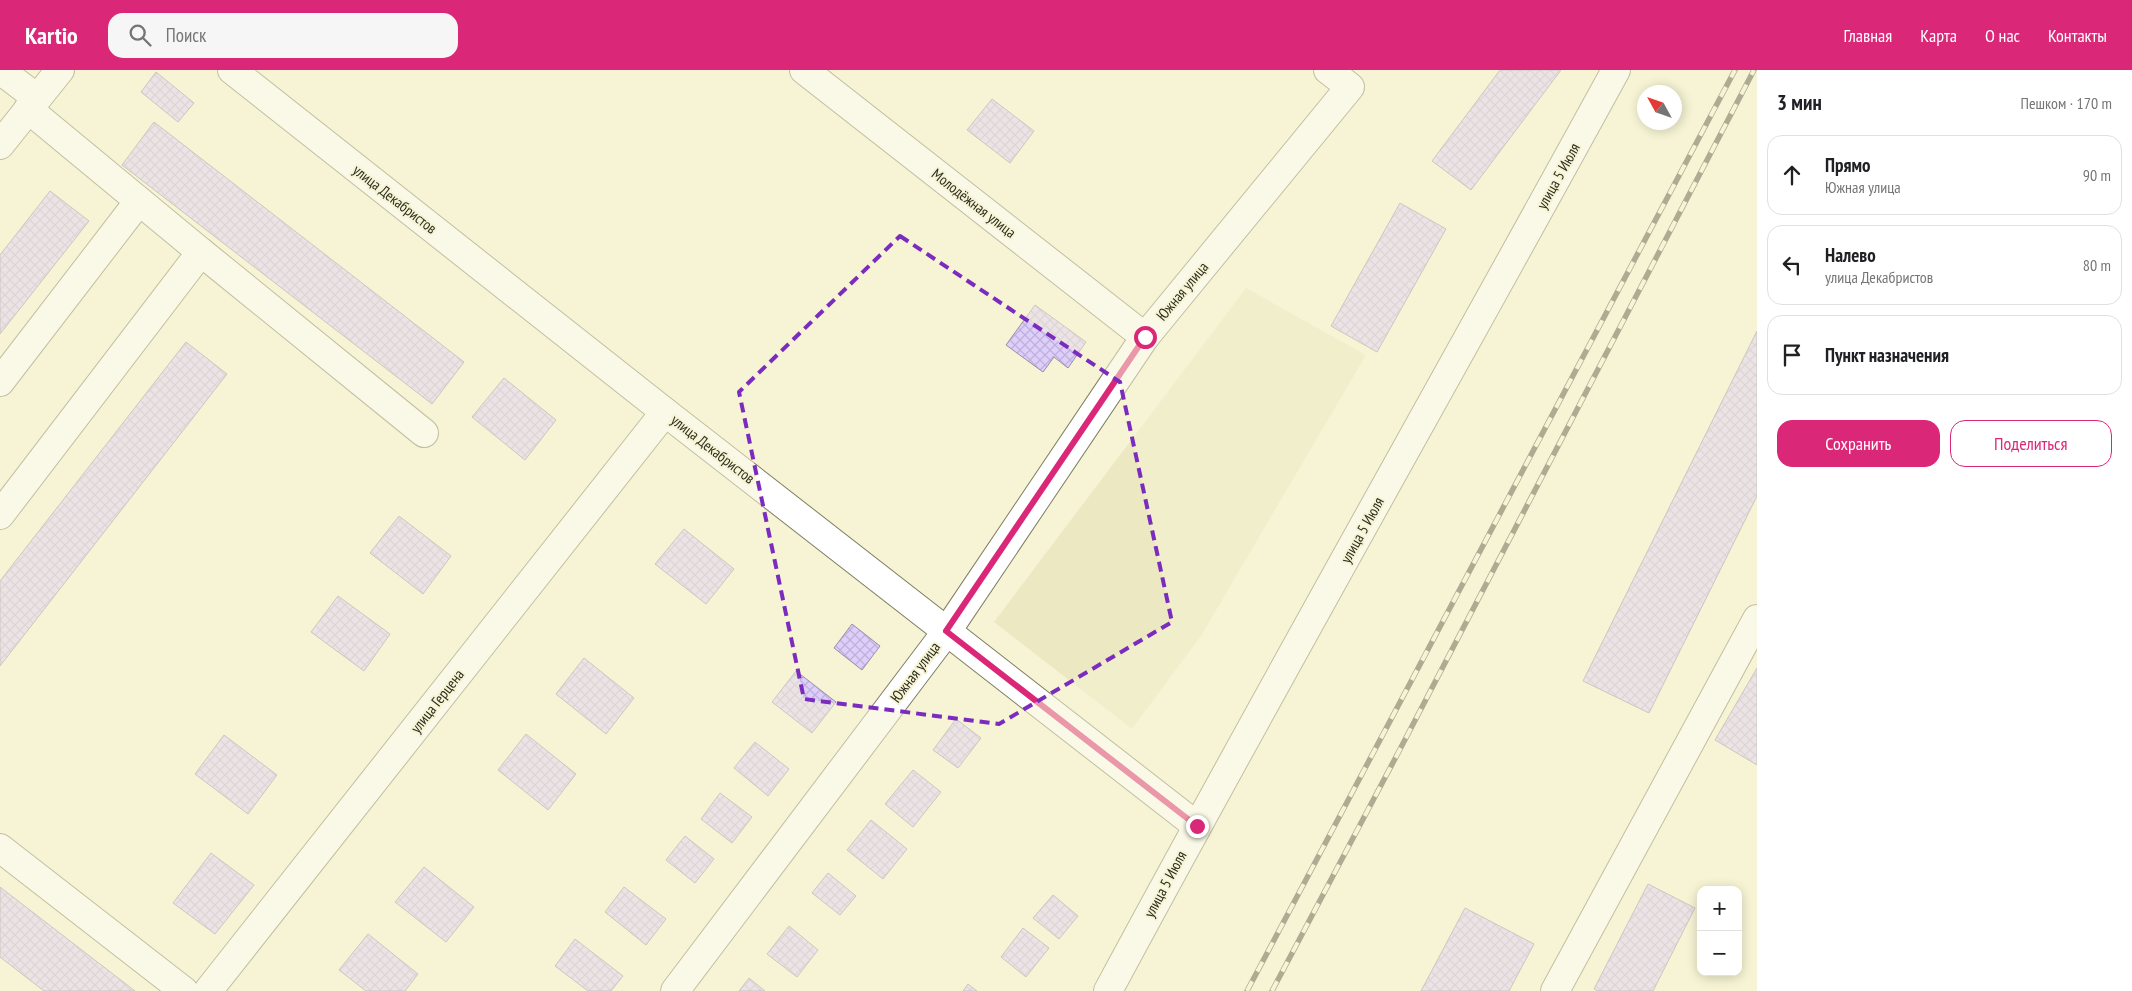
<!DOCTYPE html>
<html lang="ru">
<head>
<meta charset="utf-8">
<style>
	:root { --surface:#fff; --page:#f6f6f6; --text:#202124; --muted:#757577; --line:#e0e0e0; --accent:#db2777 }
	body { margin:0; font-family:"PT Sans Narrow",sans-serif; background:var(--page); color:var(--text) }
	.controls { position:absolute; right:15px; bottom:15px; display:grid; overflow:hidden; border-radius:10px; box-shadow:0 2px 12px #0003 }
	.controls button { width:45px; height:45px; display:grid; place-items:center; padding:0; border:0; border-bottom:1px solid var(--line); background:var(--surface); color:var(--text); font:25px sans-serif }
	.compass { position:absolute; left:1637px; top:15px; width:45px; height:45px; border-radius:50%; background:var(--surface); box-shadow:0 2px 12px #0003; rotate:310deg }
	.stop { position:absolute; width:15px; height:15px; margin:-11px; border:4px solid #db2777; border-radius:50%; background:#fff }
	.stop.end { background:#db2777; border-color:#fff; box-shadow:0 1px 5px #0008 }
	.list { margin:0; padding:0; list-style:none }
	h2 { display:flex; justify-content:space-between; align-items:center; height:65px; margin:0; padding:0 20px; font-size:21px }
	h2 small { font-size:16px; font-weight:400; color:var(--muted) }
	.list li { display:grid; grid-template-columns:32px 1fr auto; gap:15px; align-items:center; box-sizing:border-box; height:80px; margin:0 10px 10px; padding:0 10px; border:1px solid var(--line); border-radius:15px }
	.list b { display:block; font-size:19px; white-space:nowrap }
	.list p { margin:0; font-size:16px; white-space:nowrap; color:var(--muted) }
	.list em { font-size:16px; font-style:normal; color:var(--muted) }
	.actions { display:flex; gap:10px; padding:15px 20px }
	.actions a { flex:1; padding:11px 0; border:1px solid var(--accent); border-radius:15px; text-align:center; font-size:18px; color:var(--accent) }
	.actions .main { background:var(--accent); color:#fff }
	.icon { flex:none; width:28px; height:28px; fill:none; stroke:currentColor; stroke-width:2; stroke-linecap:round; stroke-linejoin:round }
	.map { position:relative; flex:none; width:1757px; height:921px; overflow:hidden }
	header { display:flex; align-items:center; gap:30px; box-sizing:border-box; height:70px; padding:0 25px; background:var(--accent); color:#fff }
	header strong { font-size:24px }
	nav { display:flex; gap:28px; margin-inline-start:auto; font-size:18px }
	.search { width:350px; height:45px; background:var(--page); display:flex; align-items:center; gap:12px; box-sizing:border-box; padding:0 18px; border-radius:15px; color:var(--muted); font-size:19px }
	main { display:flex }
	aside { flex:1; background:var(--surface) }
	.map>svg:first-child { display:block }
</style>
</head>
<body>
<header>
<strong>Kartio</strong>
<div class="search"><svg class="icon" aria-label="search" viewBox="0 0 24 24"><circle cx="10" cy="10" r="6"/><path d="M15 15l6 6"/></svg>Поиск</div>
<nav><a>Главная</a><a>Карта</a><a>О нас</a><a>Контакты</a></nav>
</header>
<main>
<div class="map">
<svg width="1757" height="921" viewBox="0 0 1757 921">
	<defs>
		<pattern id="building-cross-hatch" width="8" height="8" patternUnits="userSpaceOnUse" patternTransform="scale(1.25)"><rect width="8" height="8" fill="#ddcefc"/><path d="M0 0l8 8M0 8l8-8" fill="none" stroke="#beb1d8"/></pattern>
	</defs>
	<rect width="100%" height="100%" fill="#f6f4d4"/>
	<path fill="#ebe8c2" d="M1246,218L1366,285L1201,566L1132,659L994,552Z"/>
	<g fill="url(#building-cross-hatch)" stroke="#978eaa">
		<path d="M1500,0H1561L1471,120L1432,91Z"/>
		<path d="M156,2L194,33L178,52L141,22Z"/>
		<path d="M992,29L1034,61L1010,93L967,60Z"/>
		<path d="M154,52L464,292L432,334L122,95Z"/>
		<path d="M50,121L89,151L0,264V185Z"/>
		<path d="M1400,133L1446,159L1377,282L1331,256Z"/>
		<path d="M1035,235L1086,272L1068,298L1054,287L1043,302L1006,275Z"/>
		<path d="M1757,261V426L1649,643L1583,611Z"/>
		<path d="M186,272L227,304L0,596V511Z"/>
		<path d="M504,308L556,350L525,390L472,347Z"/>
		<path d="M399,446L451,486L423,524L370,483Z"/>
		<path d="M684,459L734,499L706,534L655,494Z"/>
		<path d="M338,526L390,564L364,601L311,562Z"/>
		<path d="M852,554L880,576L862,600L834,578Z"/>
		<path d="M584,588L634,628L606,664L556,624Z"/>
		<path d="M1757,598V695L1715,670Z"/>
		<path d="M796,601L836,632L812,663L772,632Z"/>
		<path d="M956,649L981,668L958,698L933,680Z"/>
		<path d="M526,664L576,704L548,740L498,700Z"/>
		<path d="M224,665L277,705L248,744L195,704Z"/>
		<path d="M755,672L789,699L768,726L734,698Z"/>
		<path d="M913,700L941,722L913,757L885,734Z"/>
		<path d="M720,723L752,747L732,773L701,749Z"/>
		<path d="M871,750L907,779L883,809L847,780Z"/>
		<path d="M685,766L714,789L695,813L666,790Z"/>
		<path d="M211,783L254,815L215,864L173,833Z"/>
		<path d="M424,797L474,837L446,872L395,832Z"/>
		<path d="M828,803L856,826L840,845L812,823Z"/>
		<path d="M1648,814L1695,838L1653,921H1598L1594,919Z"/>
		<path d="M0,817L135,921H44L0,887Z"/>
		<path d="M624,817L666,849L646,875L605,842Z"/>
		<path d="M1053,825L1078,846L1059,869L1033,848Z"/>
		<path d="M1465,838L1534,874L1509,921H1421Z"/>
		<path d="M789,856L818,880L797,907L767,884Z"/>
		<path d="M1023,858L1049,878L1026,907L1001,887Z"/>
		<path d="M368,864L418,904L405,921H366L339,900Z"/>
		<path d="M575,869L623,906L611,921H588L555,896Z"/>
		<path d="M749,908L765,921H739Z"/>
		<path d="M968,914L977,921H963Z"/>
	</g>
	<g fill="none" stroke-linecap="round" stroke-linejoin="round">
		<defs>
			<g id="minor">
				<path d="M0,0L37,28"/>
				<path d="M804,0L1145,267"/>
				<path d="M0,75L60,0"/>
				<path d="M201,182L424,363"/>
				<path d="M0,312L139,131"/>
				<path d="M0,445L201,182L28,39"/>
				<path d="M0,778L184,921"/>
				<path d="M208,921L665,342"/>
				<path d="M675,921L947,561L1145,267L1350,17L1328,0"/>
				<path d="M1555,921L1757,549"/>
			</g>
			<path id="major" d="M232,0L665,342L1197,756"/>
			<path id="highway" d="M1108,921C1274,612 1448,307 1616,0"/>
		</defs>
		<use href="#minor" stroke="#817f63" stroke-width="30"/>
		<use href="#major" stroke="#817f63" stroke-width="30"/>
		<use href="#highway" stroke="#817f63" stroke-width="30"/>
		<use href="#minor" stroke="#fff" stroke-width="28"/>
		<use href="#major" stroke="#fff" stroke-width="28"/>
		<use href="#highway" stroke="#fff" stroke-width="28"/>
		<defs>
			<g id="rail">
				<path d="M1247,921L1735,0"/>
				<path d="M1272,921L1397,685L1754,0"/>
			</g>
		</defs>
		<use href="#rail" stroke="#545444" stroke-width="5.5"/>
		<use href="#rail" stroke="#f6f4d4" stroke-width="4" stroke-dasharray="11" stroke-linecap="butt"/>
	</g>
	<g fill="none" stroke-linecap="round" stroke-linejoin="round">
		<path stroke="#db2777" stroke-width="6" d="M1145,267L946,561L1197,756"/>
	</g>
	<path d="M0 0H1757V921H0ZM900,166L1120,312L1172,552L999,654L804,629L739,322Z" fill="#f6f4d4" fill-opacity=".55" fill-rule="evenodd"/>
	<path fill="none" stroke="#7b2cbf" stroke-width="4" stroke-dasharray="10 6" stroke-linejoin="round" d="M900,166L1120,312L1172,552L999,654L804,629L739,322Z"/>
	<g text-anchor="middle" dominant-baseline="central" stroke-width="4" stroke-linejoin="round" paint-order="stroke">
		<g font-size="15" fill="#2c2c20" stroke="#f6f4d4">
			<text transform="translate(1558 106) rotate(-61)">улица 5 Июля</text>
			<text transform="translate(395 129) rotate(38)">улица Декабристов</text>
			<text transform="translate(974 133) rotate(38)">Молодёжная улица</text>
			<text transform="translate(1182 221) rotate(-50)">Южная улица</text>
			<text transform="translate(713 379) rotate(38)">улица Декабристов</text>
			<text transform="translate(1362 460) rotate(-61)">улица 5 Июля</text>
			<text transform="translate(915 602) rotate(-53)">Южная улица</text>
			<text transform="translate(437 631) rotate(-52)">улица Герцена</text>
			<text transform="translate(1165 814) rotate(-62)">улица 5 Июля</text>
		</g>
	</g>
</svg>
<div class="controls">
<button>+</button>
<button>−</button>
</div>
<svg class="compass" viewBox="-18 -18 36 36"><path d="M0-13l5 13h-10z" fill="#e53935"/><path d="M0 13l5-13h-10z" fill="#757577"/></svg>
<div class="stop" style="left:1145px;top:267px"></div>
<div class="stop end" style="left:1197px;top:756px"></div>
</div>
<aside>
<h2>3 мин<small>Пешком · 170 m</small></h2>
<ul class="list">
<li><svg class="icon" aria-label="ahead" viewBox="0 0 24 24"><path d="M12 20V5M6 11l6-6 6 6"/></svg><div><b>Прямо</b><p>Южная улица</p></div><em>90 m</em></li>
<li><svg class="icon" aria-label="left" viewBox="0 0 24 24"><path d="M17 20v-9H6M10 6l-5 5 5 5"/></svg><div><b>Налево</b><p>улица Декабристов</p></div><em>80 m</em></li>
<li><svg class="icon" aria-label="arrive" viewBox="0 0 24 24"><path d="M6 21V4h12l-3 4 3 4H6"/></svg><div><b>Пункт назначения</b></div></li>
</ul>
<div class="actions"><a class="main">Сохранить</a><a>Поделиться</a></div>
</aside>
</main>
</body>
</html>
